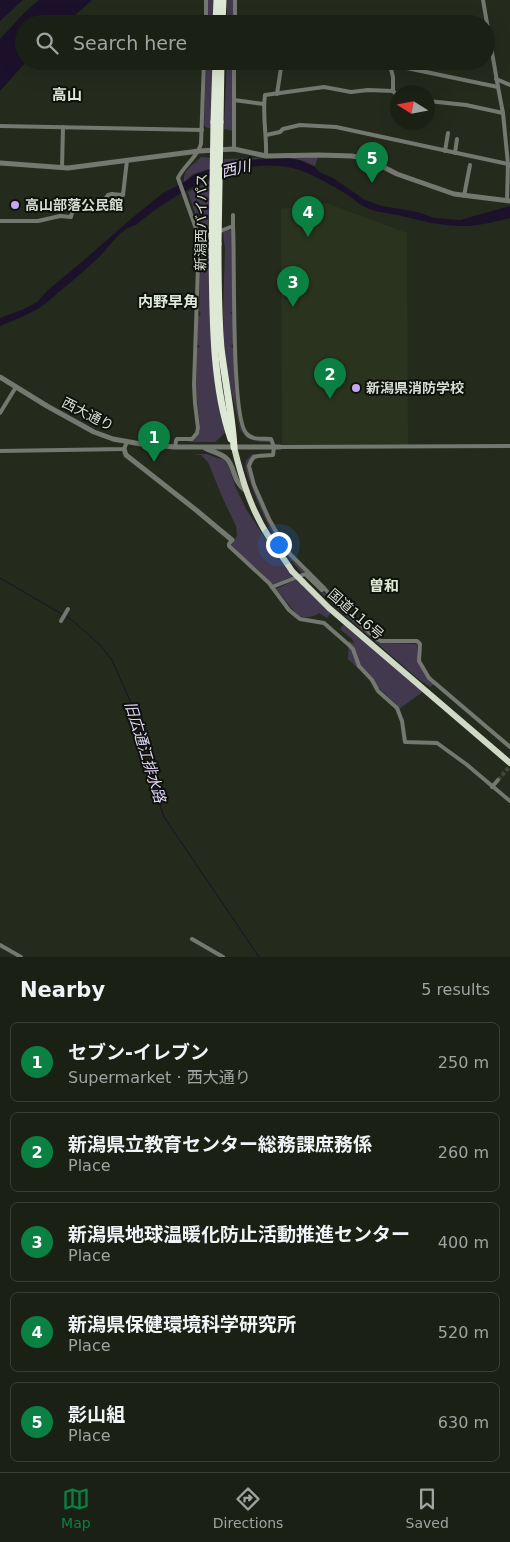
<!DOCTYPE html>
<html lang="en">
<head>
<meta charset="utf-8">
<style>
	:root { --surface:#1b2015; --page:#24281e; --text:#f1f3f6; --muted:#a0a3a0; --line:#393e34; --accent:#0b8043 }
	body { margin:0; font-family:"DejaVu Sans","Noto Sans JP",sans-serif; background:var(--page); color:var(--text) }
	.compass { position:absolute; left:390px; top:85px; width:45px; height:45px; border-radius:50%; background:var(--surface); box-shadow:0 5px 20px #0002; rotate:281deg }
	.you { position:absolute; left:278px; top:544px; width:18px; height:18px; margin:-12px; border:4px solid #fff; border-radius:50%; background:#1a73e8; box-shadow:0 0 0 8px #1a73e833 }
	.badge { display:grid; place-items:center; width:32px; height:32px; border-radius:50%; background:var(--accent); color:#fff; font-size:16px; font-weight:700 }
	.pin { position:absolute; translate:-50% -41px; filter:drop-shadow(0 1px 2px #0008) }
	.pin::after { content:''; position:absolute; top:26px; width:18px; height:15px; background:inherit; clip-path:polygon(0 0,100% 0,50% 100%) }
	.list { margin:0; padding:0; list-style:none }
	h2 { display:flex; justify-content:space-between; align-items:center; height:65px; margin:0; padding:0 20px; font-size:21px }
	h2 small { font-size:16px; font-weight:400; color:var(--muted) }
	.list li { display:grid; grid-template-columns:32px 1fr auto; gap:15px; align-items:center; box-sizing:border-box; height:80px; margin:0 10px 10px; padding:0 10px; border:1px solid var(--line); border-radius:8px }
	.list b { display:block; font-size:19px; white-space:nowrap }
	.list p { margin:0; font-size:16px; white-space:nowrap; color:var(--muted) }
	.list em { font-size:16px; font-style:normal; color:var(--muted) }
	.icon { flex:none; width:28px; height:28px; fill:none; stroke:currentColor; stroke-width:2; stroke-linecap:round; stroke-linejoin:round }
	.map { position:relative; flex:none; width:510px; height:957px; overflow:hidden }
	.search { position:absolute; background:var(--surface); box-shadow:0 5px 20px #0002; left:15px; right:15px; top:15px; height:55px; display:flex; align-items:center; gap:12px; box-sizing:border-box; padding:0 18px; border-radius:28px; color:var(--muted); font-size:19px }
	.sheet { height:515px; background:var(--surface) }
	nav { display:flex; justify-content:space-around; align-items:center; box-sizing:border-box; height:70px; border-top:1px solid var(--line); background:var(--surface); font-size:14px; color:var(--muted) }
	nav a { display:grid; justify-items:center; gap:2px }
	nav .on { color:var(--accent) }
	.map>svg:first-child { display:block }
</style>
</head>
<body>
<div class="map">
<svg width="510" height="957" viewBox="0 0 510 957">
	<rect width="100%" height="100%" fill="#242b1c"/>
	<path fill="#29331e" d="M326,203L407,233L408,445H282L281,209Z"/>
	<g fill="#42394f">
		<path d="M207,0H215L214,24H207Z"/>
		<path d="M227,0H234L233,24H227Z"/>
		<path d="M206,61H214L212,129L205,127L204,124Z"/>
		<path d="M227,61H234L233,131L224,129Z"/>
		<path d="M318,156L315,166C310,164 305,161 300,160C283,155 241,159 224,165V159Z"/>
		<path d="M201,157L212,158V168L193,174L184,182C183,168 193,166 201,157Z"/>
		<path d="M212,180L207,234H202L188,192Z"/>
		<path d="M229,230L232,231L234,311L230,313L234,315V343L231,346L234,349C234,365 234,423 244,434C250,441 262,440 271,440V442H260L247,438L240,430L228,376L224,341L223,313L225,249L223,232Z"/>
		<path d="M208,237L210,252L221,414L225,433L215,442H187L194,440L200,431V425L196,389L197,349L200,346L197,344L198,317L201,314L199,310L201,247L202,239Z"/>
		<path d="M194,454H207L220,459H223L229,467L235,486L246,509L274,552L294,576L272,585L263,574L231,547L232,544L237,536L236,526L223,499L208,462L201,455Z"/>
		<path d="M252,454H259C251,456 248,461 248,468L276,534L306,571L302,573C278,547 262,517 251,484C248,477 244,469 246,461Z"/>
		<path d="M304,575L307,576L325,594L329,595L379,641L385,643L416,644L417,645C417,662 421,673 434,684L430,687L416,677L333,605Z"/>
		<path d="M297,579L331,613L327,618L319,613C315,617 303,618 298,616L276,589Z"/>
		<path d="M344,624L424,691L399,709L396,704L348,659L349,641L355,644L351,638L340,629Z"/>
	</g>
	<g fill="#1c112a">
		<path d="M0,0H23L0,21Z"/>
		<path d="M39,0H92L65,24H24V61H27L0,91V39L25,12Z"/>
		<path d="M285,158L299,160L315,167L319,172L333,178L365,200L382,206L418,212L434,218L460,220L510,206V218C497,221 483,225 469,226C446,227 421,221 398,215C387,213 374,212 365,207C360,205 356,201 352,198C337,188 320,178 302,171C247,151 178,190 136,225C119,228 108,250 96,260C80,275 62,289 46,303C34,313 14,320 0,326V318L24,309L37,302L48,290L83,261L132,218L163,193L188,180L194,175L234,161Z"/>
	</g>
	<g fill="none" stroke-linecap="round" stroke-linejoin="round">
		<path stroke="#1c112a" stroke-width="1" d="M0,578L72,620L100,645L112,660L132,705L152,783L164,817L259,957"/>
		<path stroke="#3f4637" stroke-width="4" stroke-dasharray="4 2" stroke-linecap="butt" d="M498,780L510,766"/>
		<g stroke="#747870" stroke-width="4">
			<path d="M206,0V24"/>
			<path d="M483,0L498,87L503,113L508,164L507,201"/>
			<path d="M235,24V0"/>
			<path d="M373,61L498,87"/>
			<path d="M390,65L393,77V91"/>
			<path d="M496,79L510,85"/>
			<path d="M277,94L282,61"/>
			<path d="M234,100L264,104"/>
			<path d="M428,101L466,105L503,113"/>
			<path d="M0,126L202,130"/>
			<path d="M266,135L280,132L283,129L300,125L336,127L508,164"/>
			<path d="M234,149V61"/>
			<path d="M445,151L448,133"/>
			<path d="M455,153L457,139"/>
			<path d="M266,156C267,136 262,115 265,95L324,87L351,92L368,90L393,91L398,96"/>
			<path d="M62,168L63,127"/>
			<path d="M464,196L470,165"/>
			<path d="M0,221H38L60,216L71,217C71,215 73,210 74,209C81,201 101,208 108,195L112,194L123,195L127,160"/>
			<path d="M233,226V215"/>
			<path d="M218,232L233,226C235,259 231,417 246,433C252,441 263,438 271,439L274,447L273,455L258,456L254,457L251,461L249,466L254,485L269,519L284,546L291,555L324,588L346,612L376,638L381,641H417L420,644L419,661L429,678L510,747"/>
			<path d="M199,238L212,234"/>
			<path d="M0,413L16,387"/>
			<path d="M175,447L176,441L177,439H192L197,433L198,428L195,403L194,385L199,237L178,178C184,165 197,158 201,144L204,61"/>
			<path d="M280,447L510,446"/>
			<path d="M0,451L124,449L127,442"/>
			<path d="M232,540L229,544V546L269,583L289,610L295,615L300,619L324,623L349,645L353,649L359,666L372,680L378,691L397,708L402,721L405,742L437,743L466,764L510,801"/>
			<path d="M272,587L305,574L322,590L324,588"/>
			<path d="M61,621L68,609"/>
			<path d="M492,787L498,780"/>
			<path d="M192,939L223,957"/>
			<path d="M0,945L21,957"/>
		</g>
		<g stroke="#747870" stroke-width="5">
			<path d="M0,163L68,168L199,151L234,149L266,156L319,155L352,156L368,159L397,174L454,194L510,201"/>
			<path d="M0,377L47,406L94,432L113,439L141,444L175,447H280"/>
			<path d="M205,448C212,452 221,453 227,459C236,469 232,480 245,490"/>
			<path d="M124,449L126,455L196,510L232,540"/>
		</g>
		<g stroke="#cfd9c6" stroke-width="6">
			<path d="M234,447C242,480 251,510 270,539C277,550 285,560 292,571"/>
			<path d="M303,582L329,608L510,763"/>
		</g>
		<g stroke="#dee9d5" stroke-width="7">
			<path d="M216,24L217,0"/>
			<path d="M222,24L223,0"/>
			<path d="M214,122L216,61"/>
			<path d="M220,122L221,61"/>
			<path d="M218,244C218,279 218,313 221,348C225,381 232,414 234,447"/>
			<path d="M212,246C213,307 211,381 231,439"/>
		</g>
		<path stroke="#cfd9c6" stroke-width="6" d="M292,571L303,582"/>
		<g stroke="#dee9d5" stroke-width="7">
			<path d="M218,244L220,122"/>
			<path d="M212,246L214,122"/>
		</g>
	</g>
	<g fill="#c6a6f0" stroke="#0f120c" stroke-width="2">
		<circle cx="15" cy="205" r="5"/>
		<circle cx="356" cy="388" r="5"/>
	</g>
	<g text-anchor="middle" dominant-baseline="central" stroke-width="4" stroke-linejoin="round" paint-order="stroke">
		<g font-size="14" font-weight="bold" fill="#d7dcd2" stroke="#0f120c" text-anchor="start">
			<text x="25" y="205">高山部落公民館</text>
			<text x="366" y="388">新潟県消防学校</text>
		</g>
		<g font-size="14" fill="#d7dcd2" stroke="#0f120c">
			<text transform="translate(201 222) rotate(-89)">新潟西バイパス</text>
			<text transform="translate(88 414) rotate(27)">西大通り</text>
			<text transform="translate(356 614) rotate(41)">国道116号</text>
		</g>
		<g font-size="15" font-weight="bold" fill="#dee9d5" stroke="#0f120c">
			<text x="67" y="95">高山</text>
			<text x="168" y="302">内野早角</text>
			<text x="384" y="586">曽和</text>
		</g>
		<g font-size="15" font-style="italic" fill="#e2d5f7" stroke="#0f120c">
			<text transform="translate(236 169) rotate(-13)">西川</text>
			<text transform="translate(145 752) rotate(73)">旧広通江排水路</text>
		</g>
	</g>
</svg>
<svg class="compass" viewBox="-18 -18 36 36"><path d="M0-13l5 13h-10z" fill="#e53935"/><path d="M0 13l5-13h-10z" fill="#a0a3a0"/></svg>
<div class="you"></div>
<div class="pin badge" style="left:154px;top:462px">1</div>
<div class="pin badge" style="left:330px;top:399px">2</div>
<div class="pin badge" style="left:293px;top:307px">3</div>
<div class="pin badge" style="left:308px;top:237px">4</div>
<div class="pin badge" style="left:372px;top:183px">5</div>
<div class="search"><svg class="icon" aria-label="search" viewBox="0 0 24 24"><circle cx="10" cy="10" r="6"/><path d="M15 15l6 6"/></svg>Search here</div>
</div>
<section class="sheet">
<h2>Nearby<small>5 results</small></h2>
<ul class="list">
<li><span class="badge">1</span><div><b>セブン-イレブン</b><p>Supermarket · 西大通り</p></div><em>250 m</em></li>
<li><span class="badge">2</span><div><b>新潟県立教育センター総務課庶務係</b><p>Place</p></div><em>260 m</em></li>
<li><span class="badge">3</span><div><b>新潟県地球温暖化防止活動推進センター</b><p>Place</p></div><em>400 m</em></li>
<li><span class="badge">4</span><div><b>新潟県保健環境科学研究所</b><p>Place</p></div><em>520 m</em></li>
<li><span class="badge">5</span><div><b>影山組</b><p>Place</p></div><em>630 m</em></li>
</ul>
</section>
<nav>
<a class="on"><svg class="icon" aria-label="map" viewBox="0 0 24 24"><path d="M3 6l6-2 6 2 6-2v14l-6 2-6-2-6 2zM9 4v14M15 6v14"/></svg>Map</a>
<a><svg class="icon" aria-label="directions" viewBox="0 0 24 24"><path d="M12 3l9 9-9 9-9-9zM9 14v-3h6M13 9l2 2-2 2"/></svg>Directions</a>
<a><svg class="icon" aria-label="saved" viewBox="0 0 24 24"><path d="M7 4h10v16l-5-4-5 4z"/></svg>Saved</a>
</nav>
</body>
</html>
